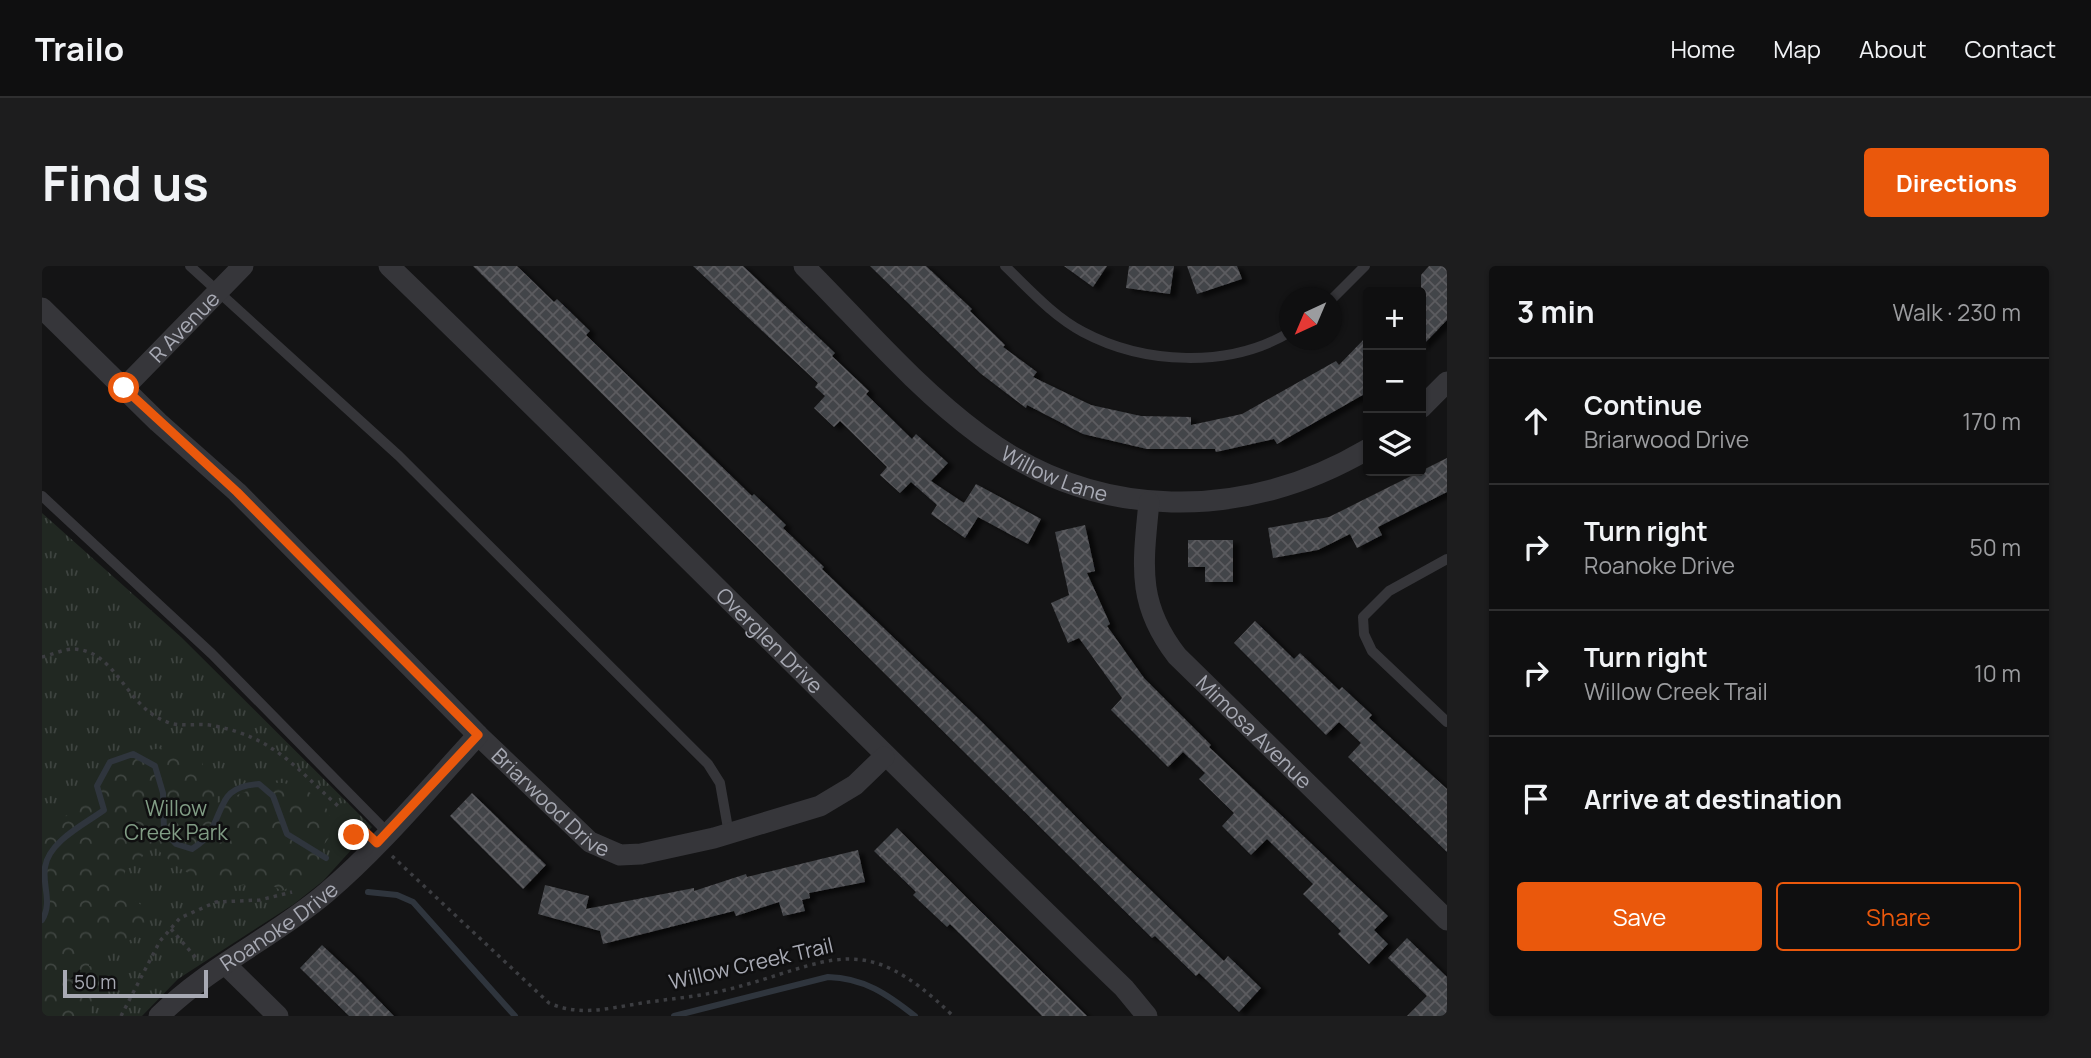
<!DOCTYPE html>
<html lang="en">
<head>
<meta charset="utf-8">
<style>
	:root { --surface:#0f0f10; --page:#1d1d1e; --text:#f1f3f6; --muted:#9b9c9f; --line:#2f2f30; --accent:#ea580c }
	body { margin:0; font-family:Manrope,sans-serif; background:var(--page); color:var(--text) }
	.controls { position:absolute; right:21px; top:21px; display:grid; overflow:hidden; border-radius:7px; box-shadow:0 2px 5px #0004 }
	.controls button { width:63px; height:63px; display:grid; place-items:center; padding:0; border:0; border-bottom:2px solid var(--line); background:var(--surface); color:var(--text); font:35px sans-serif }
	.compass { position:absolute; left:1237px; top:21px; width:63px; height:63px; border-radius:50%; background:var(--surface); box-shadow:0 2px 5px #0004; rotate:224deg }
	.scale { position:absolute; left:21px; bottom:18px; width:145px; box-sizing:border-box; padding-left:7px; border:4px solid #a8aab4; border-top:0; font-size:19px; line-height:24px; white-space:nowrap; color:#a8aab4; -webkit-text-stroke:5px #0f0f10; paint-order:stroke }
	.stop { position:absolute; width:21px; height:21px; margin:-16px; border:5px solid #ea580c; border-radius:50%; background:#fff }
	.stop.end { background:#ea580c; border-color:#fff; box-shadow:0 2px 7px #0008 }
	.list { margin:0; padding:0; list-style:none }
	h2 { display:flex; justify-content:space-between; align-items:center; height:91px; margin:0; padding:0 28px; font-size:30px }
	h2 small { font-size:23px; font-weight:400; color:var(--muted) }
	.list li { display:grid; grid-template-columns:46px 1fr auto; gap:21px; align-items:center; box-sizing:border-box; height:126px; padding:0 28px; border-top:2px solid var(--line) }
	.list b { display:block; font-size:26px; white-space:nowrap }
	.list p { margin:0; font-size:23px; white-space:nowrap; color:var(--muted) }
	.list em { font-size:23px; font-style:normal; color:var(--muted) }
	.actions { display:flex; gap:14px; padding:21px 28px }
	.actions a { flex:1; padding:16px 0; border:2px solid var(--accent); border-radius:7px; text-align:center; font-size:24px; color:var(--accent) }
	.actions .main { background:var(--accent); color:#fff }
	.icon { flex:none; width:38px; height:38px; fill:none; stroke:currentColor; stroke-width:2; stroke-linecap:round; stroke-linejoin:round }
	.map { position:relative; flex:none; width:1405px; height:750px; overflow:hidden; border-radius:7px }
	header { display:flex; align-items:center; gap:42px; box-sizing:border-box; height:98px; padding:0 35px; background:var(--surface); border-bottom:2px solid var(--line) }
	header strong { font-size:33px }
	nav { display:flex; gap:38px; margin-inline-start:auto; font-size:24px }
	.intro { display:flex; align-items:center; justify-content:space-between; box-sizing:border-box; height:168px; padding:0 42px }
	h1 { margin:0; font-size:49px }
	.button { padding:18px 32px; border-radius:7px; background:var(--accent); color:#fff; font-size:24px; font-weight:700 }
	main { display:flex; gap:42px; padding:0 42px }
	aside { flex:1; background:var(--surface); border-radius:7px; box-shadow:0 2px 5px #0004 }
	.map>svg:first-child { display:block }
</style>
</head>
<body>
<header>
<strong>Trailo</strong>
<nav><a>Home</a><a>Map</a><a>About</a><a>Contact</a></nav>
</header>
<div class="intro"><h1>Find us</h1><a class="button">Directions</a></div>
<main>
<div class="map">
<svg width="1405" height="750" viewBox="0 0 1405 750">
	<defs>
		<pattern id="grass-tufts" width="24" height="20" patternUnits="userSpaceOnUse" patternTransform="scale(1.75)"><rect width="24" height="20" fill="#212822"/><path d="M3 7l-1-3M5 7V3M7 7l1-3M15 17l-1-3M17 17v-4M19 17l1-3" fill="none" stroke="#3e4440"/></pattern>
		<pattern id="forest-crowns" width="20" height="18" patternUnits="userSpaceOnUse" patternTransform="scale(1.75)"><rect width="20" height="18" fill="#212822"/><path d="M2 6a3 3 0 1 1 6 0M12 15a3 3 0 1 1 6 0" fill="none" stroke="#3e4440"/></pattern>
		<pattern id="building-cross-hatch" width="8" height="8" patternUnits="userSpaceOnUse" patternTransform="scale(1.75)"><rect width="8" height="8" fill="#434448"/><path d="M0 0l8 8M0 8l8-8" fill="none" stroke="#5b5c60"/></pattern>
		<filter id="shadow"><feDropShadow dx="6" dy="3.5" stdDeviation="2" flood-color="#0009"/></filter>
	</defs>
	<rect width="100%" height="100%" fill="#141415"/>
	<path fill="url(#grass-tufts)" d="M0,247L139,371L330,561L281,615L252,638L136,713L100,750H0Z"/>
	<path fill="url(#forest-crowns)" d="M123,482L144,491L152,487L158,490C163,508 173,519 175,537C193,531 213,520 232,517C264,514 310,549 280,581L284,596L268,611L240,625L221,614C180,631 136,608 110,577L98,594L84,601L81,617L88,631L102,641L103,662C91,676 82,679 65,671L47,691V700L62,703C60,722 49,735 48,750H0V561C34,557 47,516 72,498C86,487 106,483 123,482Z"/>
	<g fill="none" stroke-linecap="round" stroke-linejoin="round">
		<g stroke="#2f353d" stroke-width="6">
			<path d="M326,626L355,629L371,636L473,750"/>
			<path d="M0,654C11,636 0,620 3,601C7,575 43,558 62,544L55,520L68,496L91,488L113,500L121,527L122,565L134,578L150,583C156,579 163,574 167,568C183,541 178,520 217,518L231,530L245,568L284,592"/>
			<path d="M632,750L786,711C822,712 845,728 873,750"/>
		</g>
	</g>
	<g fill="url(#building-cross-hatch)" filter="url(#shadow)">
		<path d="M431,0H475L512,36L515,33L548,65L544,69L710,230L712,228L744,259L741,262L782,301L780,303L939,455L1056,573L1182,695L1186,690L1219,722L1197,746L1157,707L1154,710L1113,670L1110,672Z"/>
		<path d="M651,0H701L793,87L790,90L827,125L824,128L870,173L874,168L906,197L889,215L922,237L934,218L999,253L986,278L936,251L923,272L889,248L895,239L869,216L858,227L838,209L845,201L798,155L792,161L772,142L783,130L773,121L776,117Z"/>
		<path d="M828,0H884L930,43L928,45L963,79L961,81L995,106L991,111L1049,139L1099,150L1149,151V159L1200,148L1294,95L1297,99L1326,69V126L1235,178L1232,173L1174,186L1173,183H1105L1041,168L985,139L984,142L938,107Z"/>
		<path d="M1022,0H1065L1051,21Z"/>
		<path d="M1087,0H1132L1128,28L1084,22Z"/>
		<path d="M1145,0H1195L1200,13L1155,28Z"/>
		<path d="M1387,0H1405V54L1379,81V9Z"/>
		<path d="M1405,192V226L1336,261L1340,269L1315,282L1308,268L1276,284L1231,292L1226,262L1287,251Z"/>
		<path d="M1043,259L1053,305L1045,307L1068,358L1065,360L1102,412L1169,479L1167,481L1346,650L1332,664L1346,678L1327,698L1296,668L1299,665L1261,628L1271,618L1225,573L1209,589L1180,560L1192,547L1157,513L1163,507L1141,486L1126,501L1069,444L1080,432L1037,372L1026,377L1009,337L1027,329L1013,266Z"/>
		<path d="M1146,274H1191V316H1163V301H1146Z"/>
		<path d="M1213,355L1252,393L1258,387L1297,424L1300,421L1330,449L1327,452L1405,523V586L1306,491L1319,477L1297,456L1284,469L1192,377Z"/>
		<path d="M430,527L504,599L481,623L408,550Z"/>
		<path d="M855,562L929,636L1045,750H1000L908,658L905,661L871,629L874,626L832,585Z"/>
		<path d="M816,584L823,616L767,627L768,632L760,634L763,645L741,650L737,636L694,650L692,645L561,678L558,665L496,648L503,619L547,630L544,643L652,622V625L704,608L705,611Z"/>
		<path d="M1365,672L1405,711V750H1365L1385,730L1346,692Z"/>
		<path d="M280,679L313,710L352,750H307L258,702Z"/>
	</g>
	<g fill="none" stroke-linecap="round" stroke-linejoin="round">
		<g stroke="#3c3d41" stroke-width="3.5" stroke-dasharray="3.5 5" stroke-linecap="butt">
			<path d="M0,391C9,389 22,383 31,383C75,384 83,441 125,456C140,462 157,456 173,460C232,472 253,501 296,540"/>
			<path d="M306,578L317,560"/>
			<path d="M350,590L507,737C536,750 564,743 594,738C624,733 655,731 684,724C790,697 819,660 911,750"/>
			<path d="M129,663L155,693"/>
			<path d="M79,750L118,675L138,652L174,636L218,634L250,626"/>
		</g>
		<g stroke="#36363a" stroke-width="10">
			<path d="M148,0L357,190L666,498L678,517L687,568"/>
			<path d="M963,0C987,23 1011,50 1041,66C1101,98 1187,103 1248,66"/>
			<path d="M1290,33L1323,0"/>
			<path d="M0,230L170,388L345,566"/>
			<path d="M1405,293L1347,325L1321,351L1322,368L1330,385L1405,456"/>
		</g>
		<g stroke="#36363a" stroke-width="21">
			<path id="s1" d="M347,0C594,238 834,483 1082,722L1105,750"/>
			<path id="s2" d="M762,0C819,57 873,121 938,169C1055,256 1202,256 1326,183"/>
			<path id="s3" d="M0,42L116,156L195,226L436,469L548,576L578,589L599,588L672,572L778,540L813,519L842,491"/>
			<path id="s4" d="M82,122L201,0"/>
			<path d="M1379,142L1405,116"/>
			<path id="s5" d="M1107,236C1101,299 1094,337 1135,390L1405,654"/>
			<path d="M183,698L236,750"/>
			<path id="s6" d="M117,750C167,700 231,672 284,627C339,580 387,522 436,469"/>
		</g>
	</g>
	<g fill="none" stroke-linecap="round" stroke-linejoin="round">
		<path stroke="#ea580c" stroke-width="9" d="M82,122L195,226L436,469L335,577L317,560L312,569"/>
	</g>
	<g text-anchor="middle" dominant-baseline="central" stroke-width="5" stroke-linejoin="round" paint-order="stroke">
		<g font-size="21" fill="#a8aab4" stroke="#0f0f10">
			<text stroke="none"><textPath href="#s4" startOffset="86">R Avenue</textPath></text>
			<text stroke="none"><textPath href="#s2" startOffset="329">Willow Lane</textPath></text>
			<text stroke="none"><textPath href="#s1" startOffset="534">Overglen Drive</textPath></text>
			<text stroke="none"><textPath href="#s5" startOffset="270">Mimosa Avenue</textPath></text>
			<text stroke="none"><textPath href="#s3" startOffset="710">Briarwood Drive</textPath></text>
			<text stroke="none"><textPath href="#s6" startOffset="150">Roanoke Drive</textPath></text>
			<text transform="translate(709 697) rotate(-13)">Willow Creek Trail</text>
		</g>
		<g font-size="21" fill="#819d85" stroke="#0f0f10">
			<text x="134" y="542">Willow<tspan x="134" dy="24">Creek Park</tspan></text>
		</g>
	</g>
</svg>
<div class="controls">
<button>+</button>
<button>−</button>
<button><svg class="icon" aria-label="layers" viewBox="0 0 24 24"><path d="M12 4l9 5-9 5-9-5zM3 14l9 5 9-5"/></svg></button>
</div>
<svg class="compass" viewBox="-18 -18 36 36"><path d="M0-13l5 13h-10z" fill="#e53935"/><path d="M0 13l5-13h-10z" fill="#9b9c9f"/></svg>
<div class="scale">50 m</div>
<div class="stop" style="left:82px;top:122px"></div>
<div class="stop end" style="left:312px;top:569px"></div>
</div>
<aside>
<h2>3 min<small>Walk · 230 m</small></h2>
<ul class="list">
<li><svg class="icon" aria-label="ahead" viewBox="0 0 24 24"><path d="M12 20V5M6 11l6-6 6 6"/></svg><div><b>Continue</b><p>Briarwood Drive</p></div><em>170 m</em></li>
<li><svg class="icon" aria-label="right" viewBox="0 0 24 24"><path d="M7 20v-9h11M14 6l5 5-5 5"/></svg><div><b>Turn right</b><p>Roanoke Drive</p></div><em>50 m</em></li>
<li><svg class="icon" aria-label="right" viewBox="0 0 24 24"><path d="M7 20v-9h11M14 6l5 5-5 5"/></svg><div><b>Turn right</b><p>Willow Creek Trail</p></div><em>10 m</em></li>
<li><svg class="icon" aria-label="arrive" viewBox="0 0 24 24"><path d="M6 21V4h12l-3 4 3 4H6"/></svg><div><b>Arrive at destination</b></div></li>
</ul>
<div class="actions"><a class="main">Save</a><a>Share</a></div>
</aside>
</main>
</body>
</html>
